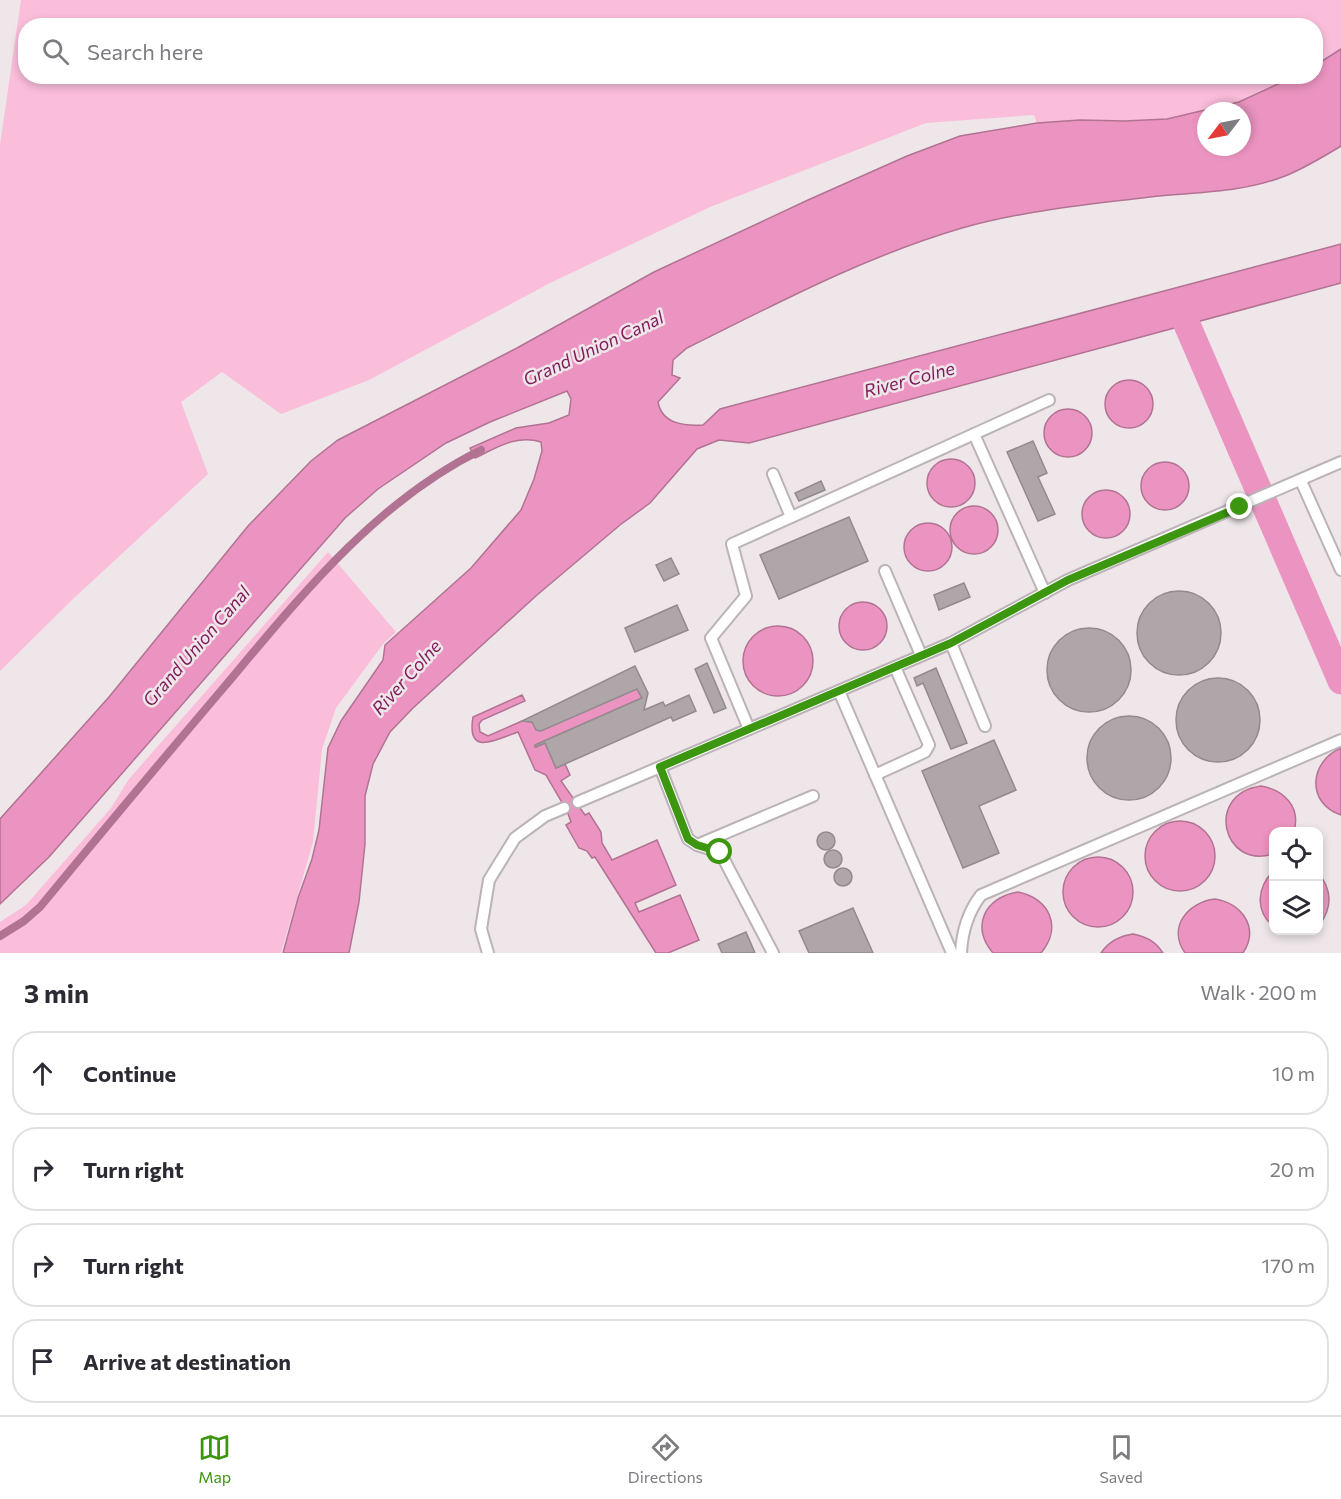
<!DOCTYPE html>
<html lang="en">
<head>
<meta charset="utf-8">
<style>
	:root { --surface:#fff; --page:#f2f2f3; --text:#2b2b33; --muted:#7c7c81; --line:#e1e1e2; --accent:#3d960f }
	body { margin:0; font-family:Commissioner,sans-serif; background:var(--page); color:var(--text) }
	.controls { position:absolute; right:18px; bottom:18px; display:grid; overflow:hidden; border-radius:12px; box-shadow:0 3px 9px #0003 }
	.controls button { width:54px; height:54px; display:grid; place-items:center; padding:0; border:0; border-bottom:2px solid var(--line); background:var(--surface); color:var(--text); font:30px sans-serif }
	.compass { position:absolute; left:1197px; top:102px; width:54px; height:54px; border-radius:50%; background:var(--surface); box-shadow:0 3px 9px #0003; rotate:238deg }
	.stop { position:absolute; width:18px; height:18px; margin:-14px; border:4px solid #3d960f; border-radius:50%; background:#fff }
	.stop.end { background:#3d960f; border-color:#fff; box-shadow:0 2px 6px #0008 }
	.list { margin:0; padding:0; list-style:none }
	h2 { display:flex; justify-content:space-between; align-items:center; height:78px; margin:0; padding:0 24px; font-size:26px }
	h2 small { font-size:20px; font-weight:400; color:var(--muted) }
	.list li { display:grid; grid-template-columns:39px 1fr auto; gap:18px; align-items:center; box-sizing:border-box; height:84px; margin:0 12px 12px; padding:0 12px; border:2px solid var(--line); border-radius:24px }
	.list b { display:block; font-size:22px; white-space:nowrap }
	.list em { font-size:20px; font-style:normal; color:var(--muted) }
	.icon { flex:none; width:33px; height:33px; fill:none; stroke:currentColor; stroke-width:2; stroke-linecap:round; stroke-linejoin:round }
	.map { position:relative; flex:none; width:1341px; height:953px; overflow:hidden }
	.search { position:absolute; background:var(--surface); box-shadow:0 3px 9px #0003; left:18px; right:18px; top:18px; height:66px; display:flex; align-items:center; gap:15px; box-sizing:border-box; padding:0 21px; border-radius:24px; color:var(--muted); font-size:22px }
	.sheet { height:462px; background:var(--surface) }
	nav { display:flex; justify-content:space-around; align-items:center; box-sizing:border-box; height:84px; border-top:2px solid var(--line); background:var(--surface); font-size:16px; color:var(--muted) }
	nav a { display:grid; justify-items:center; gap:3px }
	nav .on { color:var(--accent) }
	.map>svg:first-child { display:block }
</style>
</head>
<body>
<div class="map">
<svg width="1341" height="953" viewBox="0 0 1341 953">
	<rect width="100%" height="100%" fill="#eee6e9"/>
	<g fill="#fabdda">
		<path d="M21,0H1341V49L1316,65V26H26V76L1293,77L1239,102L1167,119L1125,121L1080,120L1037,123L1034,115L926,123L710,207L550,283L369,380L281,414L222,372L181,402L208,474L73,599L0,671V145Z"/>
		<path d="M328,552L396,632L383,644L336,708L322,749L313,842L281,953H0V922L26,905L111,808L129,779Z"/>
	</g>
	<g fill="#ec94c1" stroke="#b27393" stroke-width="1.5" fill-rule="evenodd">
		<path d="M1341,49V146C1323,157 1305,168 1285,176C1242,193 1196,192 1150,197C1088,204 1023,211 962,228C866,256 776,304 687,348L673,360L672,375L680,378L658,402C662,424 684,426 703,425L720,409L1341,244V283L749,443L719,440L697,449L650,503L620,525L537,595L413,708L390,732L373,764L365,796V844L359,902L349,953H283L298,898L312,859L319,830L328,748L341,721L383,660L385,645L471,568L521,510L534,479L542,451L541,442C517,434 496,448 475,458L470,448L516,428L549,423L569,415L571,399L567,391L490,422L446,443L378,489L345,518L49,857L0,904V819L109,697L248,526L311,461L338,440L517,348L654,272L808,200L907,156L960,136L1037,123L1080,120L1125,121L1167,119L1239,102L1293,77L1316,76V65ZM1206,111H1242V147H1206Z"/>
		<circle cx="1129" cy="404" r="24"/>
		<circle cx="1068" cy="433" r="24"/>
		<circle cx="951" cy="483" r="24"/>
		<circle cx="1165" cy="486" r="24"/>
		<circle cx="1106" cy="514" r="24"/>
		<circle cx="974" cy="530" r="24"/>
		<circle cx="928" cy="547" r="24"/>
		<circle cx="863" cy="626" r="24"/>
		<circle cx="778" cy="661" r="35"/>
		<path d="M637,689L642,698L535,745L536,747L545,743L556,768L565,764L570,775L561,781L585,815L589,813L601,832L602,843L612,860L657,840L676,885L635,903L639,912L680,895L699,940L668,953H656L595,857L592,858L587,851L579,848L566,825L571,822L567,811L546,775L535,770L518,732C497,739 466,758 473,717L522,695L525,701L482,720L479,724L480,732L488,736L522,721L532,722Z"/>
		<path d="M1341,748V815C1306,803 1309,762 1341,748Z"/>
		<path d="M1261,786C1284,790 1301,807 1294,831L1274,832L1273,854C1223,870 1204,794 1261,786Z"/>
		<circle cx="1180" cy="856" r="35"/>
		<circle cx="1098" cy="892" r="35"/>
		<path d="M1273,871V870V926C1254,910 1258,887 1273,871Z"/>
		<path d="M1318,873C1332,889 1333,908 1319,925Z"/>
		<path d="M1018,892C1049,898 1063,927 1041,953H993C970,927 985,897 1018,892Z"/>
		<path d="M1215,899C1241,903 1260,927 1243,953H1185C1167,927 1188,902 1215,899Z"/>
		<path d="M1133,934C1147,937 1155,941 1163,953H1101C1109,941 1119,936 1133,934Z"/>
	</g>
	<g fill="none" stroke-linecap="round" stroke-linejoin="round">
		<path stroke="#b27393" stroke-width="8" d="M0,936L24,921L40,907C101,833 163,759 225,686C299,598 375,502 481,450"/>
		<path stroke="#ec94c1" stroke-width="27" d="M1179,306L1341,681"/>
	</g>
	<g fill="#aea6a9" stroke="#928b8e" stroke-width="1.5">
		<path d="M1033,441L1047,473L1038,477L1055,514L1038,521L1007,452Z"/>
		<path d="M821,481L825,490L799,501L795,493Z"/>
		<path d="M849,517L868,561L779,599L760,555Z"/>
		<path d="M671,558L679,574L664,581L656,565Z"/>
		<path d="M964,583L970,597L939,610L934,595Z"/>
		<circle cx="1179" cy="633" r="42"/>
		<path d="M677,605L688,630L635,652L625,628Z"/>
		<circle cx="1089" cy="670" r="42"/>
		<path d="M707,663L726,708L714,713L695,669Z"/>
		<path d="M635,666L648,693L644,710L663,702L665,706L689,695L696,711L673,721L671,717L556,768L545,743L535,747V745L642,698L637,689L541,731L536,730L532,722L522,721Z"/>
		<path d="M936,668L967,743L951,749L923,683L917,686L914,678Z"/>
		<circle cx="1218" cy="720" r="42"/>
		<circle cx="1129" cy="758" r="42"/>
		<path d="M994,740L1016,790L979,806L999,853L963,868L922,771Z"/>
		<circle cx="826" cy="841" r="9"/>
		<circle cx="833" cy="859" r="9"/>
		<circle cx="843" cy="877" r="9"/>
		<path d="M853,908L873,953H809L799,931Z"/>
		<path d="M746,932L755,953H722L718,944Z"/>
	</g>
	<g fill="none" stroke-linecap="round" stroke-linejoin="round">
		<defs>
			<g id="lane">
				<path d="M974,434L1045,593"/>
				<path d="M773,474L791,517"/>
				<path d="M1301,481L1341,570"/>
				<path d="M885,571L921,655"/>
				<path d="M951,643L985,726"/>
				<path d="M839,691L952,953"/>
				<path d="M749,729L711,638L746,596L732,544L1049,400"/>
				<path d="M660,767L688,839L697,845L813,796"/>
				<path d="M875,775L925,752L929,745L895,667"/>
				<path d="M578,802L951,643L1068,580L1341,462"/>
				<path d="M697,845L720,852L773,953"/>
				<path d="M488,953L481,929L489,880L515,838L545,816L564,808"/>
				<path d="M961,953C962,932 968,912 981,895L1341,740"/>
			</g>
		</defs>
		<use href="#lane" stroke="#bbb3b7" stroke-width="14"/>
		<use href="#lane" stroke="#fff" stroke-width="10"/>
	</g>
	<g fill="none" stroke-linecap="round" stroke-linejoin="round">
		<path stroke="#3d960f" stroke-width="8" d="M720,852L697,845L688,839L660,767L951,643L1068,580L1240,507"/>
	</g>
	<g text-anchor="middle" dominant-baseline="central" stroke-width="5" stroke-linejoin="round" paint-order="stroke">
		<g font-size="18" font-style="italic" fill="#7f1958" stroke="#eee6e9">
			<text transform="translate(593 348) rotate(-25)">Grand Union Canal</text>
			<text transform="translate(909 379) rotate(-15)">River Colne</text>
			<text transform="translate(196 646) rotate(-49)">Grand Union Canal</text>
			<text transform="translate(406 677) rotate(-48)">River Colne</text>
		</g>
	</g>
</svg>
<div class="controls">
<button><svg class="icon" aria-label="locate" viewBox="0 0 24 24"><circle cx="12" cy="12" r="6"/><path d="M12 2v4M12 18v4M2 12h4M18 12h4"/></svg></button>
<button><svg class="icon" aria-label="layers" viewBox="0 0 24 24"><path d="M12 4l9 5-9 5-9-5zM3 14l9 5 9-5"/></svg></button>
</div>
<svg class="compass" viewBox="-18 -18 36 36"><path d="M0-13l5 13h-10z" fill="#e53935"/><path d="M0 13l5-13h-10z" fill="#7c7c81"/></svg>
<div class="stop" style="left:720px;top:852px"></div>
<div class="stop end" style="left:1240px;top:507px"></div>
<div class="search"><svg class="icon" aria-label="search" viewBox="0 0 24 24"><circle cx="10" cy="10" r="6"/><path d="M15 15l6 6"/></svg>Search here</div>
</div>
<section class="sheet">
<h2>3 min<small>Walk · 200 m</small></h2>
<ul class="list">
<li><svg class="icon" aria-label="ahead" viewBox="0 0 24 24"><path d="M12 20V5M6 11l6-6 6 6"/></svg><div><b>Continue</b></div><em>10 m</em></li>
<li><svg class="icon" aria-label="right" viewBox="0 0 24 24"><path d="M7 20v-9h11M14 6l5 5-5 5"/></svg><div><b>Turn right</b></div><em>20 m</em></li>
<li><svg class="icon" aria-label="right" viewBox="0 0 24 24"><path d="M7 20v-9h11M14 6l5 5-5 5"/></svg><div><b>Turn right</b></div><em>170 m</em></li>
<li><svg class="icon" aria-label="arrive" viewBox="0 0 24 24"><path d="M6 21V4h12l-3 4 3 4H6"/></svg><div><b>Arrive at destination</b></div></li>
</ul>
</section>
<nav>
<a class="on"><svg class="icon" aria-label="map" viewBox="0 0 24 24"><path d="M3 6l6-2 6 2 6-2v14l-6 2-6-2-6 2zM9 4v14M15 6v14"/></svg>Map</a>
<a><svg class="icon" aria-label="directions" viewBox="0 0 24 24"><path d="M12 3l9 9-9 9-9-9zM9 14v-3h6M13 9l2 2-2 2"/></svg>Directions</a>
<a><svg class="icon" aria-label="saved" viewBox="0 0 24 24"><path d="M7 4h10v16l-5-4-5 4z"/></svg>Saved</a>
</nav>
</body>
</html>
